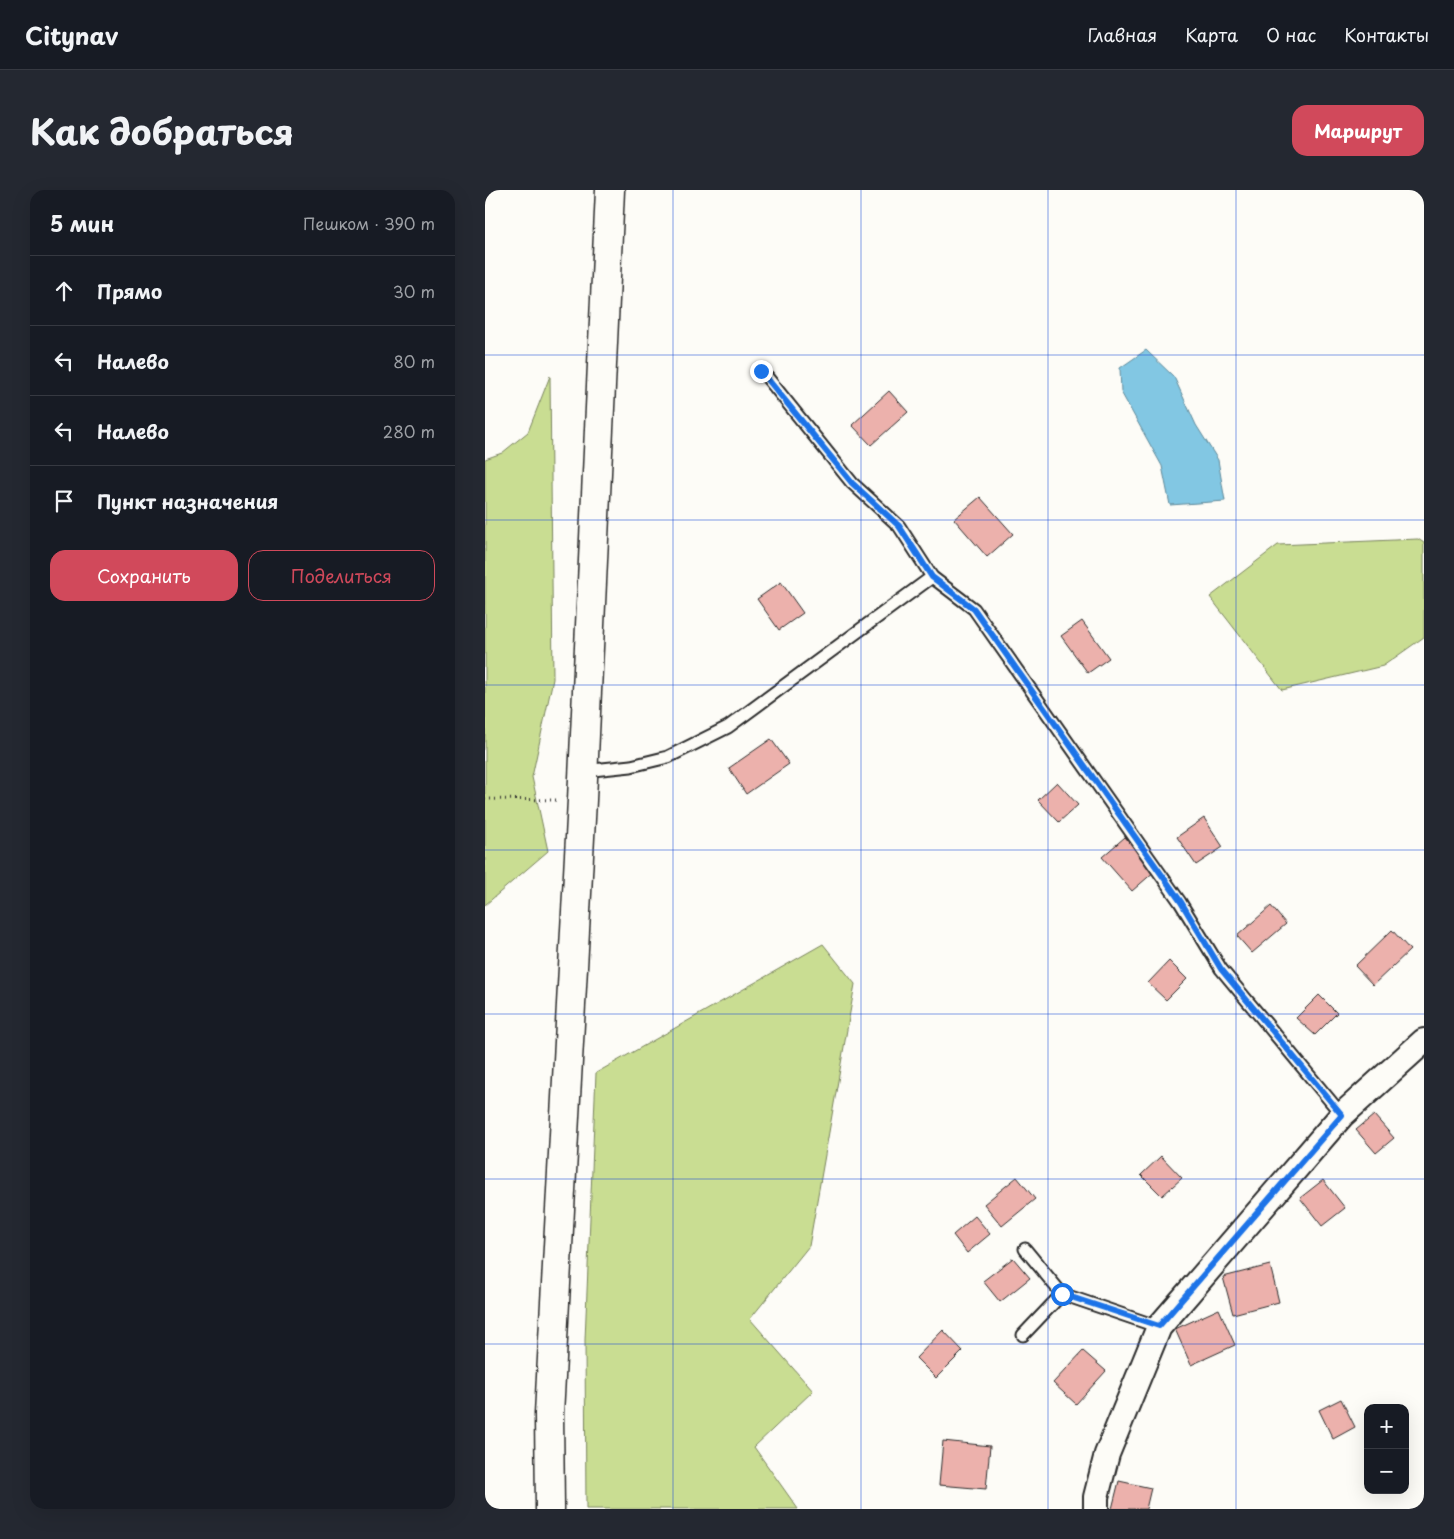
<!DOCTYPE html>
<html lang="ru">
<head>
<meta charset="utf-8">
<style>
	:root { --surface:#171b24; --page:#242831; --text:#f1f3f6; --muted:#9ea1a6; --line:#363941; --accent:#d1495b }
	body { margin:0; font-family:"Playpen Sans",sans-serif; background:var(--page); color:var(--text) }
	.controls { position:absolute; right:15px; bottom:15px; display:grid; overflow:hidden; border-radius:10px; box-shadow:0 5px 20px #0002 }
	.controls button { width:45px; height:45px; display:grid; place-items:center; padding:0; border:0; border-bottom:1px solid var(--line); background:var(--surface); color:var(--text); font:25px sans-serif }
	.stop { position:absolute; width:15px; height:15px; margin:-11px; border:4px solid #1a73e8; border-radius:50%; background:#fff }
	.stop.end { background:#1a73e8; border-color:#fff; box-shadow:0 1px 5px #0008 }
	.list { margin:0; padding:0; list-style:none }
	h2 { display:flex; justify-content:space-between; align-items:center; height:65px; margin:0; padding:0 20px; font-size:21px }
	h2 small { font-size:16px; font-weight:400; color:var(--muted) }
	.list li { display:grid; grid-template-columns:32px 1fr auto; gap:15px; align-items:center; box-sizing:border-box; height:70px; padding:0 20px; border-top:1px solid var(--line) }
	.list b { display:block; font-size:19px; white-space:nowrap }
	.list em { font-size:16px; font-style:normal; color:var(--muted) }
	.actions { display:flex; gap:10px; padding:15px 20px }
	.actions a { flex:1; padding:11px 0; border:1px solid var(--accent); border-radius:15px; text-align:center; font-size:18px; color:var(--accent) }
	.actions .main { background:var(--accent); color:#fff }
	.icon { flex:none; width:28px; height:28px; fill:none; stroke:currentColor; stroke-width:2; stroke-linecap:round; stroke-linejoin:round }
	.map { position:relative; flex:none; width:939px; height:1319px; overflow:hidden; border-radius:15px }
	header { display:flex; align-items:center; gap:30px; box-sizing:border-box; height:70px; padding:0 25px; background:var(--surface); border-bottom:1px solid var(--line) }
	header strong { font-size:24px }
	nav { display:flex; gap:28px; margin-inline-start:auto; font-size:18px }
	.intro { display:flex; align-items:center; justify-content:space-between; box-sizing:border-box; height:120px; padding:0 30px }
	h1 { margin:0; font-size:35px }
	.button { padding:12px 22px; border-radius:15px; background:var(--accent); color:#fff; font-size:18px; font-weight:700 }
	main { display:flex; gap:30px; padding:0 30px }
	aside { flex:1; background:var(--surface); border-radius:15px; box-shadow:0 5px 20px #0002 }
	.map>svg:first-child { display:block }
</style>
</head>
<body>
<header>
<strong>Citynav</strong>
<nav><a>Главная</a><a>Карта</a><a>О нас</a><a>Контакты</a></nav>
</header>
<div class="intro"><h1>Как добраться</h1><a class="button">Маршрут</a></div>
<main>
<aside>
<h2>5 мин<small>Пешком · 390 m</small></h2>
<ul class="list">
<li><svg class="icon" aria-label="ahead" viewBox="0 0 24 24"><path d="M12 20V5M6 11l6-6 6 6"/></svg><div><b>Прямо</b></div><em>30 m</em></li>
<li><svg class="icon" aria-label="left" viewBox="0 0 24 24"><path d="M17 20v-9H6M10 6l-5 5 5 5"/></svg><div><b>Налево</b></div><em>80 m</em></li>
<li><svg class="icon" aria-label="left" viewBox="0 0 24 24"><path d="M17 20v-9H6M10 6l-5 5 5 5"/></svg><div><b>Налево</b></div><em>280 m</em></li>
<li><svg class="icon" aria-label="arrive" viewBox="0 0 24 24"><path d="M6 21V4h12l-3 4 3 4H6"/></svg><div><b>Пункт назначения</b></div></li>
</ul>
<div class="actions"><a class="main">Сохранить</a><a>Поделиться</a></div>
</aside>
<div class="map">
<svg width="939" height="1319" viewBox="0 0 939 1319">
	<rect width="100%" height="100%" fill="#fdfcf7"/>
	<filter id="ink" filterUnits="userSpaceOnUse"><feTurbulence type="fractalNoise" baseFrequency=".02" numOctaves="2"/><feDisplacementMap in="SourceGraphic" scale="10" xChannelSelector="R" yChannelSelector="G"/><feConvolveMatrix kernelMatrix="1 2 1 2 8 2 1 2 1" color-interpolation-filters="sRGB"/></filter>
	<g filter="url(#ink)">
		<g fill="#c9dd92" stroke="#7a845e">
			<path d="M65,186L68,489L47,587L63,661L0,715V269L17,263L43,242Z"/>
			<path d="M933,349L939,353V447L898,476L797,500L725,407L793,355Z"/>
			<path d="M338,754L370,794L324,1056L265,1129L328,1201L269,1257L313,1319H101L100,1150L111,883Z"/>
		</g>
		<path fill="#82c7e3" stroke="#5f8999" d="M661,160L689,187L711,235L733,270L740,311L685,315L677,276L636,202L635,178Z"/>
		<g fill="#ecb1ac" stroke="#2b2b2b">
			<path d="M404,201L423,222L386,255L367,235Z"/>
			<path d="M495,307L528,344L502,367L469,329Z"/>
			<path d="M296,392L318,423L294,440L272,409Z"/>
			<path d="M597,431L624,468L603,483L576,446Z"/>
			<path d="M286,549L304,574L261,604L244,578Z"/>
			<path d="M572,592L593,615L574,632L553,610Z"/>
			<path d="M719,628L738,657L711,675L692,647Z"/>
			<path d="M640,647L670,681L647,701L617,667Z"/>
			<path d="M786,716L801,734L767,763L752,746Z"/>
			<path d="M907,740L925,760L888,795L870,776Z"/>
			<path d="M684,771L702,789L681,810L663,793Z"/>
			<path d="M834,805L852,823L830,845L811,828Z"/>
			<path d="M889,925L909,948L891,963L871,940Z"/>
			<path d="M676,966L697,988L677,1006L656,985Z"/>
			<path d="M532,987L550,1009L517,1036L499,1014Z"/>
			<path d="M838,990L860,1018L837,1036L815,1008Z"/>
			<path d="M490,1026L505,1044L482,1063L468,1045Z"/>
			<path d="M528,1068L545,1088L515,1112L498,1091Z"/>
			<path d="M785,1075L794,1112L748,1124L738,1087Z"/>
			<path d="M734,1119L750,1155L706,1175L690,1139Z"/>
			<path d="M458,1140L478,1161L451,1188L431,1168Z"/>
			<path d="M598,1161L621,1181L591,1214L568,1193Z"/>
			<path d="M856,1209L870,1237L848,1249L834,1220Z"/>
			<path d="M458,1251L505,1256L501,1299L454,1295Z"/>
			<path d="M634,1291L666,1298L661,1319H627Z"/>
		</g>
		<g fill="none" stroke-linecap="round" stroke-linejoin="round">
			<defs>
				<g id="service">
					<path d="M277,181L367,293L414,336L447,387L489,419L695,712L736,779L857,925"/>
					<path d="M98,581L146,576L183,567L243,537L447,387"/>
					<path d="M540,1059L577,1104L674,1137"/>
					<path d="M538,1145L577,1104"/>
				</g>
				<path id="minor" d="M611,1319V1307L622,1264L674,1137L857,925L939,851"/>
				<path id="secondary" d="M65,1319L64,1224L97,610L125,0"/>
			</defs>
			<use href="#service" stroke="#2b2b2b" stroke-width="15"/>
			<use href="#minor" stroke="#2b2b2b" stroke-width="28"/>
			<use href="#secondary" stroke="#2b2b2b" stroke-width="31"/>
			<path stroke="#2b2b2b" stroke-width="3" stroke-dasharray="1 4" stroke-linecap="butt" d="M0,609L74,610"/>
			<use href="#service" stroke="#fdfcf7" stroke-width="11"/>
			<use href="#minor" stroke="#fdfcf7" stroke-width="24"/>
			<use href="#secondary" stroke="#fdfcf7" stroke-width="28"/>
		</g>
	</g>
	<g fill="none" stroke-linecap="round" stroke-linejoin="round" filter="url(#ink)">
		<path stroke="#1a73e8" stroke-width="6" d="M276,181L367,293L414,336L447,387L489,419L696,712L736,779L857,925L674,1136L577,1104"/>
	</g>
	<path fill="none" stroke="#1d4ed8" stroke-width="1" stroke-opacity="0.55" d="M188,0V1319M376,0V1319M563,0V1319M751,0V1319M0,165H939M0,330H939M0,495H939M0,660H939M0,824H939M0,989H939M0,1154H939"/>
</svg>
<div class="controls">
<button>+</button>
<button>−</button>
</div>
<div class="stop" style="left:577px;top:1104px"></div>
<div class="stop end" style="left:276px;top:181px"></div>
</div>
</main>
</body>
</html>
